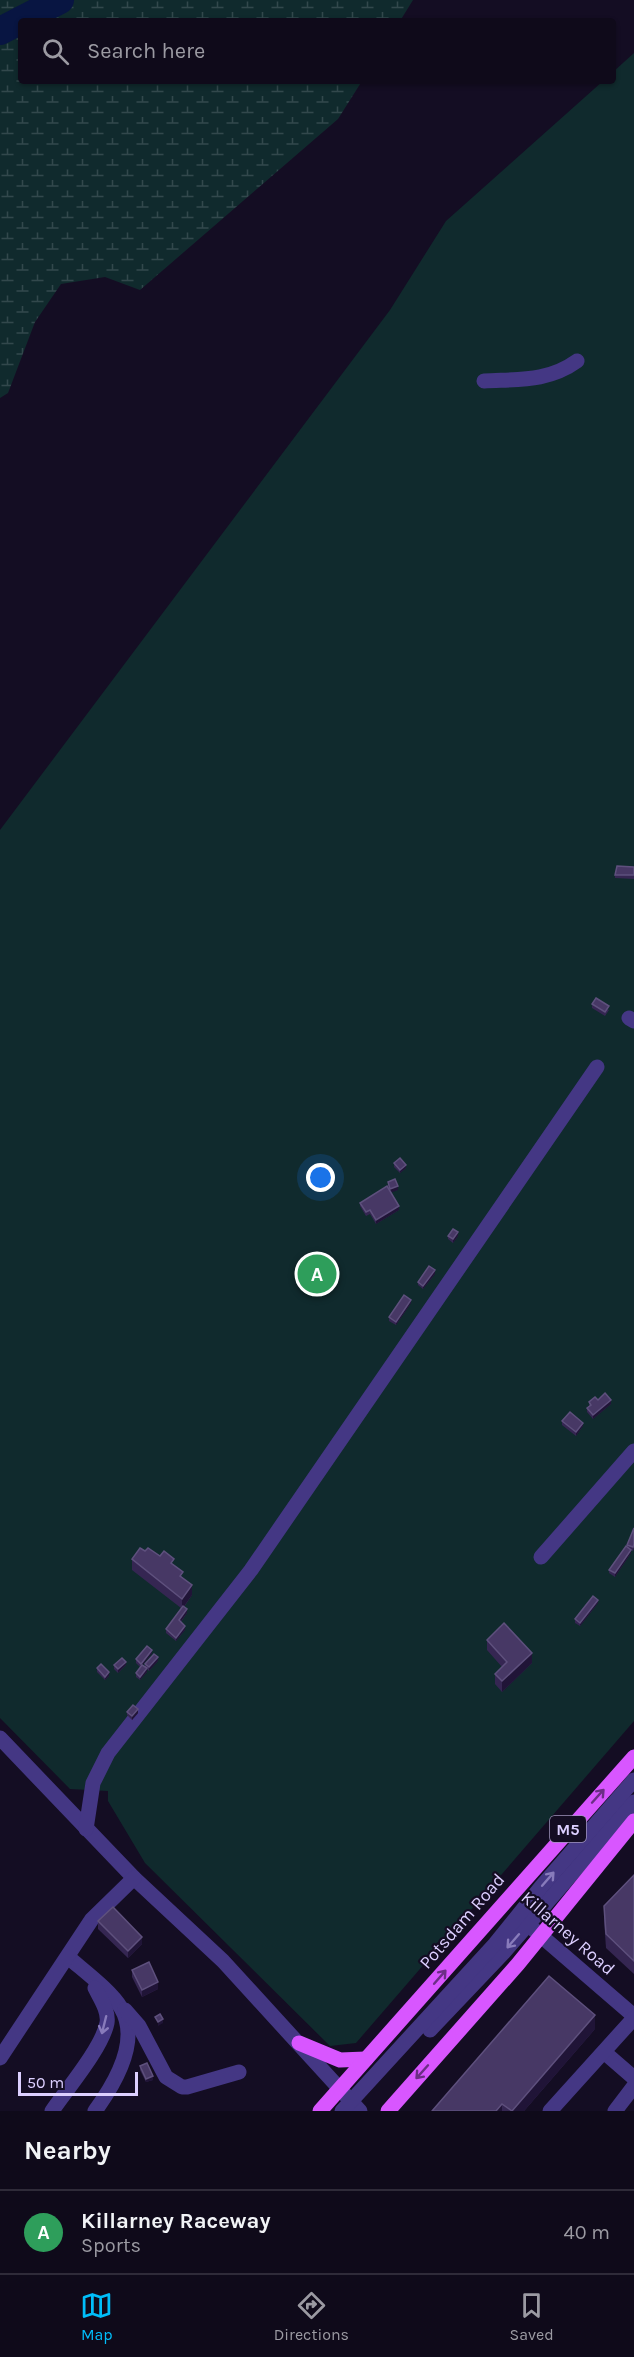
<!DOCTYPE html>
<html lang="en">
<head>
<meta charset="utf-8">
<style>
	:root { --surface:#0f0a1a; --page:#1d1827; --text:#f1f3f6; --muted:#9b9aa2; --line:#2f2b39; --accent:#00befa }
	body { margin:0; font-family:Karla,sans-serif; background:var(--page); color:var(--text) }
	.scale { position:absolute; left:18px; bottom:15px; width:120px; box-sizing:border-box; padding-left:6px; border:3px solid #dccfff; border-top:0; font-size:16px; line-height:21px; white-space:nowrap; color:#dccfff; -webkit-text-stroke:4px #140d23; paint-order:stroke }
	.you { position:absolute; left:321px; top:1178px; width:21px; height:21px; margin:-15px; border:4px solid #fff; border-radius:50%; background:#1a73e8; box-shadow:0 0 0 9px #1a73e833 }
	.badge { display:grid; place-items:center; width:39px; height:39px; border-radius:50%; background:var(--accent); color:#fff; font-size:20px; font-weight:700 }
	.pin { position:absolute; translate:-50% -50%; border:3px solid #fff; box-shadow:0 2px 6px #0006 }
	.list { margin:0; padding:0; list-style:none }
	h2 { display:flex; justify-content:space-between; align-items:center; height:78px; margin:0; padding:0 24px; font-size:26px }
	h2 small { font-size:20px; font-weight:400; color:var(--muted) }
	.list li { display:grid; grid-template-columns:39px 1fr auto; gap:18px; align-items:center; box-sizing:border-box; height:84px; padding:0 24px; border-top:2px solid var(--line) }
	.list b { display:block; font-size:22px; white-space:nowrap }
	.list p { margin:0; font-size:20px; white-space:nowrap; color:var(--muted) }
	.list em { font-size:20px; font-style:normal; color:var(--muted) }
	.icon { flex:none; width:33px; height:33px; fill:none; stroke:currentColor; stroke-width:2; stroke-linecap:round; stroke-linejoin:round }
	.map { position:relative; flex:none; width:634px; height:2111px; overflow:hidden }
	.search { position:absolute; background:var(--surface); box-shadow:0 2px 4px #0004; left:18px; right:18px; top:18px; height:66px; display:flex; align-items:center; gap:15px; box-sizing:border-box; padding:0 21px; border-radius:6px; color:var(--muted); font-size:22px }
	.sheet { height:162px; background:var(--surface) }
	nav { display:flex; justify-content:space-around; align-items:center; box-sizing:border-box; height:84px; border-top:2px solid var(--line); background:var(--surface); font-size:16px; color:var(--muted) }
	nav a { display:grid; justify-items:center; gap:3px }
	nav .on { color:var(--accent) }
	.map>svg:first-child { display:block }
</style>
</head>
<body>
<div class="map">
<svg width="634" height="2111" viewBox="0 0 634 2111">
	<defs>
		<pattern id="wetland-marsh" width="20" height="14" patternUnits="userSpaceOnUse" patternTransform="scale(1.5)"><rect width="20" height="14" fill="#102a2d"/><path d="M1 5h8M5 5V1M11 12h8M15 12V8" fill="none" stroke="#32484c"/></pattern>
	</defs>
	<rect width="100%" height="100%" fill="#140d23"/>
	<path fill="url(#wetland-marsh)" d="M0,0H413L400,21H21V81H362L338,119L140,290L105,277L61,284L35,322L8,393L0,398Z"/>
	<path fill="#102a2d" d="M634,53V1721L356,2043L330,2046L145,1863L108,1801V1791L70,1789L0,1718V830L390,310L446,221L603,81H613V72Z"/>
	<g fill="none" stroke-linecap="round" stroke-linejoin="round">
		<path stroke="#081542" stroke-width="28" d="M0,31L60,0"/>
		<g stroke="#443784" stroke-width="15">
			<path d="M484,381C518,379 548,382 577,361"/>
			<path d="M629,1018L634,1021"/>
			<path d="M541,1557L634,1451"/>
			<path d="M0,1738L134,1878L223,1961L360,2111"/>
			<path d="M86,1829L93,1783L108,1753L251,1570L597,1067"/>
			<path d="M532,1928L634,2016"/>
			<path d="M68,1957C84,1971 111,1991 121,2008C141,2041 114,2085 95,2111"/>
			<path d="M125,2010L139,2026L166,2077L182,2087H187L239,2072"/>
			<path d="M430,2030L504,1952L634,1802"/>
			<path d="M604,2052L634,2078"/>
			<path d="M0,2058L92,1919L134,1878"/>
			<path d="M52,2111C67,2089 102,2048 107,2023C109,2011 100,1998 95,1988"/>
			<path d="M342,2111L495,1944L541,1887L634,1780"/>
			<path d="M550,2111L634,2018"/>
			<path d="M615,2111L634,2086"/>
		</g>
		<g stroke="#d856ff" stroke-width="15">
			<path d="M299,2043L340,2060L366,2059"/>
			<path d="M320,2111L634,1757"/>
			<path d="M388,2111L518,1964L634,1821"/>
		</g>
	</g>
	<g fill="#352652">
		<path d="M634,867V879L615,878V875Z"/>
		<path d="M592,1004L609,1010L605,1016L592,1008Z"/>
		<path d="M394,1163L406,1168L400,1173L394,1167Z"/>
		<path d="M388,1182L398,1190L390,1192L399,1210L376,1224L370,1214L366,1216L360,1206V1203L390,1192L388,1185Z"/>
		<path d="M448,1236H458L453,1243L448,1239Z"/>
		<path d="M435,1274L423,1289L418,1285V1282Z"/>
		<path d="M411,1303L396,1325L389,1321V1317Z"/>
		<path d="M598,1400L611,1404L593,1419L587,1412V1408L589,1406V1402Z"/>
		<path d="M562,1421L583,1426L576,1436L562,1425Z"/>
		<path d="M634,1528V1548L633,1551L631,1550V1553L615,1577L609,1573V1570L627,1547Z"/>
		<path d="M145,1551L160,1556L174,1566L183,1578L192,1595L184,1607L187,1613L181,1622L185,1630L176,1641L166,1633V1629L181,1608L132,1570V1559Z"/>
		<path d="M598,1603L580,1626L575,1623V1619Z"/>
		<path d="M487,1640L532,1663L502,1692L495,1684V1674L502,1667L487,1650Z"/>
		<path d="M152,1653L142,1665L145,1668V1664L158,1661L149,1671L147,1669V1672L140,1680L136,1677V1673L140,1667L136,1663V1659Z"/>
		<path d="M114,1665H126L118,1673L114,1669Z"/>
		<path d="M97,1668L109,1676L105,1680L97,1672Z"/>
		<path d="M127,1712L138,1713L132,1720L127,1715Z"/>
		<path d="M634,1875V1974L606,1948L604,1920V1906Z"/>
		<path d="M98,1921L142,1944L128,1958L98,1929Z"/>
		<path d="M132,1970L158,1989L142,1997L132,1977Z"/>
		<path d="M595,2029L524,2111H432Z"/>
		<path d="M140,2066L153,2080L146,2082L140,2070Z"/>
	</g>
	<g fill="#201437">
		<path d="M406,1165V1168L400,1173V1170Z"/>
		<path d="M398,1186V1190L390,1193V1189Z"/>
		<path d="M399,1206V1210L376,1224V1220Z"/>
		<path d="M458,1232V1236L453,1243V1239Z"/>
		<path d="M435,1270V1274L423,1289V1286Z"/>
		<path d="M411,1300V1303L396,1325V1322Z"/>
		<path d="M611,1400V1404L593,1419V1415Z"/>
		<path d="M583,1423V1426L576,1436V1432Z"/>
		<path d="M631,1550V1553L615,1577V1573Z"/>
		<path d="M192,1585V1595L182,1609V1599Z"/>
		<path d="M598,1600V1603L580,1626V1623Z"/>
		<path d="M187,1609V1613L179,1624V1620Z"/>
		<path d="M185,1626V1630L176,1641V1638Z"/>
		<path d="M152,1650V1653L141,1667V1664Z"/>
		<path d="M532,1653V1663L502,1692V1681Z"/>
		<path d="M158,1657V1661L149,1671V1667Z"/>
		<path d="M126,1662V1665L118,1673V1669Z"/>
		<path d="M147,1668V1672L140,1680V1677Z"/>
		<path d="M109,1672V1676L105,1680V1677Z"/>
		<path d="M138,1709V1713L132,1720V1716Z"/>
		<path d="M142,1937V1944L128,1958V1951Z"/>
		<path d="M158,1982V1989L142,1997V1990Z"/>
		<path d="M595,2015V2029L524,2111H512Z"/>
		<path d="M163,2019V2023L158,2026V2022Z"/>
		<path d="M153,2076V2080L146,2082V2079Z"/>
		<path d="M502,2104V2111H496Z"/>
	</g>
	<g fill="#473865" stroke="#5e507d" stroke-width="1.5">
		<path d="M617,866L634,867V875H615Z"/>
		<path d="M596,998L609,1006L605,1012L592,1004Z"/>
		<path d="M400,1158L406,1165L400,1170L394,1163Z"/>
		<path d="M395,1179L398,1186L390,1189L388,1182Z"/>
		<path d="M387,1186L399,1206L376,1220L370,1210L366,1212L360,1203Z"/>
		<path d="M453,1229L458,1232L453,1239L448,1236Z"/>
		<path d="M429,1266L435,1270L423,1286L418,1282Z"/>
		<path d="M404,1295L411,1300L396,1322L389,1317Z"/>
		<path d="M605,1393L611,1400L593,1415L587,1408L591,1405L589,1402L595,1397L598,1400Z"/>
		<path d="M570,1412L583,1423L576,1432L562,1421Z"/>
		<path d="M634,1528V1544L633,1547L627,1545Z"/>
		<path d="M626,1546L631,1550L615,1573L609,1570Z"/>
		<path d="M140,1548L145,1551L148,1548L160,1556L164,1551L174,1559L171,1563L183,1572L180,1576L192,1585L182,1599L132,1559Z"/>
		<path d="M593,1596L598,1600L580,1623L575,1619Z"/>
		<path d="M183,1606L187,1609L179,1620L185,1626L176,1638L166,1629Z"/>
		<path d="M504,1623L532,1653L502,1681L495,1674L507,1662L487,1640Z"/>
		<path d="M147,1646L152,1650L141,1664L136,1659Z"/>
		<path d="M154,1654L158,1657L149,1667L145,1664Z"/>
		<path d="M122,1658L126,1662L118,1669L114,1665Z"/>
		<path d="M101,1664L109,1672L105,1677L97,1668Z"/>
		<path d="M142,1665L147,1668L140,1677L136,1673Z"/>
		<path d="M133,1705L138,1709L132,1716L127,1712Z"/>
		<path d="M634,1875V1961L606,1934L604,1906Z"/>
		<path d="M113,1907L142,1937L128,1951L98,1921Z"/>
		<path d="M149,1962L158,1982L142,1990L132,1970Z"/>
		<path d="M549,1976L595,2015L512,2111L502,2104L496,2111H432Z"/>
		<path d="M160,2014L163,2019L158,2022L155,2017Z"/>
		<path d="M147,2063L153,2076L146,2079L140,2066Z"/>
	</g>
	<defs><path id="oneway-shaft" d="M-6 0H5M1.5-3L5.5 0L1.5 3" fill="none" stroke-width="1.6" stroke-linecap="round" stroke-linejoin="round" transform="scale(1.5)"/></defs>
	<g stroke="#6c2e86">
		<use href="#oneway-shaft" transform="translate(598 1796) rotate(-48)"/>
		<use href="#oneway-shaft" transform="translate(440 1977) rotate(-49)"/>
		<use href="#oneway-shaft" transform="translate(422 2072) rotate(132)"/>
	</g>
	<g stroke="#887bbb">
		<use href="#oneway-shaft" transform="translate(548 1879) rotate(-49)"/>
		<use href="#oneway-shaft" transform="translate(513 1941) rotate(131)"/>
		<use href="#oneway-shaft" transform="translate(104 2025) rotate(104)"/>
	</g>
	<g text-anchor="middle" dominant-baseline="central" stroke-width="4.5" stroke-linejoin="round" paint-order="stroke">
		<rect fill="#140d23" stroke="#a095bd" stroke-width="1.5" x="550" y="1816" width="36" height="26" rx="4.5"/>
		<g font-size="16" font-weight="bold" fill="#dccfff">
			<text x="568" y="1829">M5</text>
		</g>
		<g font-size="18" fill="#dccfff" stroke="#140d23">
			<text transform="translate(462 1921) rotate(-49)">Potsdam Road</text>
			<text transform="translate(568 1933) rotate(41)">Killarney Road</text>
		</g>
	</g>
</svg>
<div class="scale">50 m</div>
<div class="you"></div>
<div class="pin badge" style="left:317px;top:1274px;background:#2e9e5b">A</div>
<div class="search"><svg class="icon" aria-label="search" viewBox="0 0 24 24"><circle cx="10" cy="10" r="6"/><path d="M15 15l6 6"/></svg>Search here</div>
</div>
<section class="sheet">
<h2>Nearby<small></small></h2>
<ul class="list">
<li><span class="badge" style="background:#2e9e5b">A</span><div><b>Killarney Raceway</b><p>Sports</p></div><em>40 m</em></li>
</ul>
</section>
<nav>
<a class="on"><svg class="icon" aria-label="map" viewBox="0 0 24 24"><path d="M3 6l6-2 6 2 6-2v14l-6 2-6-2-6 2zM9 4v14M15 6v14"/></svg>Map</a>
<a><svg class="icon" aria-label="directions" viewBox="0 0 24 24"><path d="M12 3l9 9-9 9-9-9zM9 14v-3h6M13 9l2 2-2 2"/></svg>Directions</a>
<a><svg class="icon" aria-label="saved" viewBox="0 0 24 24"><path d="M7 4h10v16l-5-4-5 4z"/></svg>Saved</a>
</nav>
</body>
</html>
